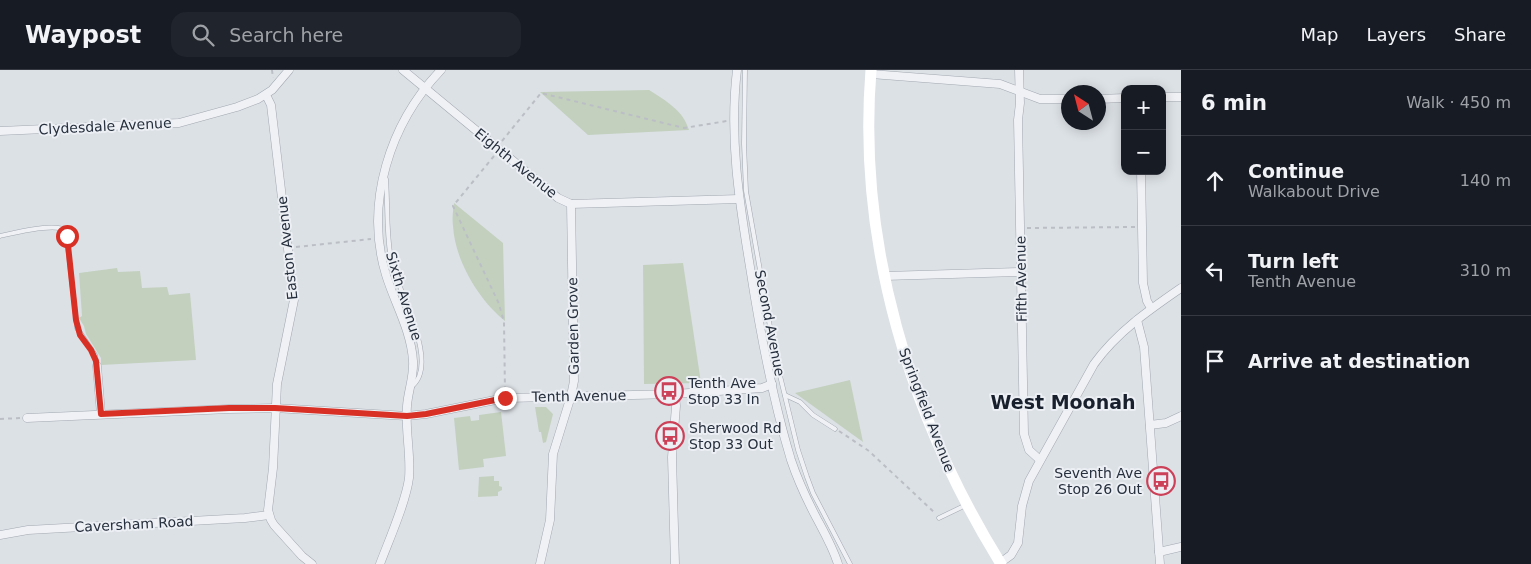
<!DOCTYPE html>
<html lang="en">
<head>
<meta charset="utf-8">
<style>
	:root { --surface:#171b24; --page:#20242c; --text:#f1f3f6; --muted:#9ea1a6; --line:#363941 }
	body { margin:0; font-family:"DejaVu Sans",sans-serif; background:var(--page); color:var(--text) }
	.controls { position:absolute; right:15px; top:15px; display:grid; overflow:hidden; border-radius:10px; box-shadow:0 2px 12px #0003 }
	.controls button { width:45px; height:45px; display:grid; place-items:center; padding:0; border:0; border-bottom:1px solid var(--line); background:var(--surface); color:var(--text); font:25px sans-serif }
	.compass { position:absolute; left:1061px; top:15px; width:45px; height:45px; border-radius:50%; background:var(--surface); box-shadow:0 2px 12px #0003; rotate:324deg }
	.stop { position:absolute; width:15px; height:15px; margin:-11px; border:4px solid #d93025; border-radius:50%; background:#fff }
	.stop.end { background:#d93025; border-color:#fff; box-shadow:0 1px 5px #0008 }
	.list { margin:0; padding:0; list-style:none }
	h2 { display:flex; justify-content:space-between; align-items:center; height:65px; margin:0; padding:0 20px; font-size:21px }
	h2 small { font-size:16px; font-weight:400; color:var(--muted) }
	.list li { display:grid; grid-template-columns:32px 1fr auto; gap:15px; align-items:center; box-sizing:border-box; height:90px; padding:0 20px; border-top:1px solid var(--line) }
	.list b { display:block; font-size:19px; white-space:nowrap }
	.list p { margin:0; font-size:16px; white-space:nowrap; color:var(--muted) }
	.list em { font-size:16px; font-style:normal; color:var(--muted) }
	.icon { flex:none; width:28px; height:28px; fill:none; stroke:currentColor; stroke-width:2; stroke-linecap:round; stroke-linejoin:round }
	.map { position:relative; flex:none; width:1181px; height:494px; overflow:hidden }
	header { display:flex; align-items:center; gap:30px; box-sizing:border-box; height:70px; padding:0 25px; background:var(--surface); border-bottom:1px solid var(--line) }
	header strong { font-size:24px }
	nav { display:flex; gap:28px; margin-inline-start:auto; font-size:18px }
	.search { width:350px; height:45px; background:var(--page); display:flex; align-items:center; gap:12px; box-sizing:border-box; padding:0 18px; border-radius:15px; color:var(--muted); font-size:19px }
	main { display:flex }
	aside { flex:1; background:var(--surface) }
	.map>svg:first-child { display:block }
</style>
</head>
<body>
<header>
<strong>Waypost</strong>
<div class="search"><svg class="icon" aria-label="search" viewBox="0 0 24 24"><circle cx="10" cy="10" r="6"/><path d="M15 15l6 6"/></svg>Search here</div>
<nav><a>Map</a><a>Layers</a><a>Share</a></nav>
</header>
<main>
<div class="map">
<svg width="1181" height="494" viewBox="0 0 1181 494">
	<rect width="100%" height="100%" fill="#dce1e6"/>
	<g fill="#c3d0be">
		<path d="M649,20C666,31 683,40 689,60L588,65L540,22Z"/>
		<path d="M454,133L503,173L505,251C479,230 455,191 453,156C452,149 453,140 454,133Z"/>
		<path d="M683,193L701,313L644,314L643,195Z"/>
		<path d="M117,198L118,202L140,201L142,218L167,217L169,225L190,223L196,290L101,295V288L86,264L84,256L79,248L82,246L79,203Z"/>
		<path d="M850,310L863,372L795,323Z"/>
		<path d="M535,337H546L553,344L546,372L543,373L541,362H539Z"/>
		<path d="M501,342L506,386L483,389L484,397L459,400L454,348L470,346L471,351L479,350V345Z"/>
		<path d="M494,406V411H499V416L502,417V420L498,422V426L478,427L479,407Z"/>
	</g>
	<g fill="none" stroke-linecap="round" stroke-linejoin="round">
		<defs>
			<g id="lane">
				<path d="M745,0L744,74L746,121L775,285L798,380L807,407L813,423L850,494"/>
				<path d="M386,109C388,136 386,162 391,189C396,219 442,294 411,317"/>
				<path d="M0,166C13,163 57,152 66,161L77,258L95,285L97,296"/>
				<path d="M785,325L800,332L813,345L835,359"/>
				<path d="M939,448L966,435"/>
			</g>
			<g id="street">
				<path d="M403,0L558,128L571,134L739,129"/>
				<path d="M737,0C729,66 739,131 750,197C760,262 772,327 791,390C798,411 807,430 817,449C825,464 833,478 838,494"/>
				<path d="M1019,0L1020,33L1018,50L1024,364L1029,380L1040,390"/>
				<path d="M871,4L1000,14L1040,29H1068"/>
				<path d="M266,25L271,35L294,230L277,314L273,398L268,440L271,450L274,455L302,486L312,494"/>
				<path d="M1162,27H1181"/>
				<path d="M1098,29L1125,28"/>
				<path d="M0,61L179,53L237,37L258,29L272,20L289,0"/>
				<path d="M1141,101L1143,213L1147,231L1151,238"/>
				<path d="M885,206L1020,202"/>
				<path d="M1137,250L1144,277L1160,494"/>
				<path d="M97,296L101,344"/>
				<path d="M675,324L676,336L672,387L675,494"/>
				<path d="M27,348L229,339L275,338L407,346L426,344L505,328L675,324L762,318L772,314"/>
				<path d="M1150,355L1166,353L1181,346"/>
				<path d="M0,465L28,460L245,448L269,445"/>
				<path d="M1159,482L1181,477"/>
				<path d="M1000,493L1011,485L1018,473L1022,436L1029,411L1094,294C1117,262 1149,240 1181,218"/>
				<path d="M380,494C389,470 406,432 409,408C411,384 405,360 407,336C408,321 414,307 413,291C411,260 395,234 386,205C364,133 390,53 441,0"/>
				<path d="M540,494L550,450L553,384L571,326L574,311L571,134"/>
			</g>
		</defs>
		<use href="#lane" stroke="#a2a8b0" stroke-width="5"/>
		<use href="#street" stroke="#a2a8b0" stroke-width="9"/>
		<g stroke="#bbbfc5" stroke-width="2" stroke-dasharray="4 4" stroke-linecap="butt">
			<path d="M272,0L273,8"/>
			<path d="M502,71L541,23L684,58L727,51"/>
			<path d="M494,86L453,136L499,234L504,252L505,320"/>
			<path d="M1027,158L1135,157"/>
			<path d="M296,177L371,169"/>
			<path d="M0,349L20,348"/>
			<path d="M839,361L869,381L936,444"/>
		</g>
		<use href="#lane" stroke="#eff1f5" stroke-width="4"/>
		<use href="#street" stroke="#eff1f5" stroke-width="8"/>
		<path stroke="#fff" stroke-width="11" d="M871,0C857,174 910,347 1001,494"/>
	</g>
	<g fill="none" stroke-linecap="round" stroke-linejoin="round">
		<path stroke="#d93025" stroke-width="6" d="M67,166L76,250L80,265L91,280L96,291L101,344L229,338H275L407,346L426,344L505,328"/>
	</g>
	<defs>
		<symbol id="bus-ring" viewBox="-11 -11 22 22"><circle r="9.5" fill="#eceff4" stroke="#cc4158" stroke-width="1.5"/><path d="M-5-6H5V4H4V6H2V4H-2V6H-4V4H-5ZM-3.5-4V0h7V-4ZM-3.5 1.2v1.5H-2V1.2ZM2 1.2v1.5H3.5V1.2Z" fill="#cc4158"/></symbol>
	</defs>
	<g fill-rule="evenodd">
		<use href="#bus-ring" x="653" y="305" width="32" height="32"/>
		<use href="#bus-ring" x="654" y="350" width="32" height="32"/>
		<use href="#bus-ring" x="1145" y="395" width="32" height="32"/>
	</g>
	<g text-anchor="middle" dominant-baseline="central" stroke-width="4" stroke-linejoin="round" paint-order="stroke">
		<g font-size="14" fill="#262f3d" stroke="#eceff4">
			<text transform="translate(105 56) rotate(-3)">Clydesdale Avenue</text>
			<text transform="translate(516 93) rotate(39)">Eighth Avenue</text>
			<text transform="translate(287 178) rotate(-96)">Easton Avenue</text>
			<text transform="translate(1021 209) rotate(-91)">Fifth Avenue</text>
			<text transform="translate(404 226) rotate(73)">Sixth Avenue</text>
			<text transform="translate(770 253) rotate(79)">Second Avenue</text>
			<text transform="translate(573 256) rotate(-91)">Garden Grove</text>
			<text transform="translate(579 326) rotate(-1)">Tenth Avenue</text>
			<text transform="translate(927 340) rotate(69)">Springfield Avenue</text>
			<text transform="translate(134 454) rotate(-3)">Caversham Road</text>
		</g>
		<g font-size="14" fill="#262f3d" stroke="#eceff4" text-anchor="start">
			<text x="688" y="313">Tenth Ave<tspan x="688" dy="16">Stop 33 In</tspan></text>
			<text x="689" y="358">Sherwood Rd<tspan x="689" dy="16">Stop 33 Out</tspan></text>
			<text x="1142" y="403" text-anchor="end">Seventh Ave<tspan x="1142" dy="16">Stop 26 Out</tspan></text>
		</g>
		<g font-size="19" font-weight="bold" fill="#19202d" stroke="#eceff4">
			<text x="1063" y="332">West Moonah</text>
		</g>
	</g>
</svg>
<div class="controls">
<button>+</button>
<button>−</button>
</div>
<svg class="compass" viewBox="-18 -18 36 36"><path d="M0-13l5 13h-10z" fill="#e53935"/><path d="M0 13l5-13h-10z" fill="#9ea1a6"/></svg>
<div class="stop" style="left:67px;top:166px"></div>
<div class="stop end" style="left:505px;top:328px"></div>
</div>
<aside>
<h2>6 min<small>Walk · 450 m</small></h2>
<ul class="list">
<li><svg class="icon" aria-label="ahead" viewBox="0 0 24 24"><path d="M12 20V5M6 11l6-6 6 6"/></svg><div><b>Continue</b><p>Walkabout Drive</p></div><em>140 m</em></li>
<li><svg class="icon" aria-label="left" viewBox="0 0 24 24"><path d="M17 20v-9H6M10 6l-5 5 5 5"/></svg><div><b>Turn left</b><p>Tenth Avenue</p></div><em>310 m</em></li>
<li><svg class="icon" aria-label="arrive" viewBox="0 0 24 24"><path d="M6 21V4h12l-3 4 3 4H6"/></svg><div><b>Arrive at destination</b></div></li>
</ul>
</aside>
</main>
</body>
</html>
